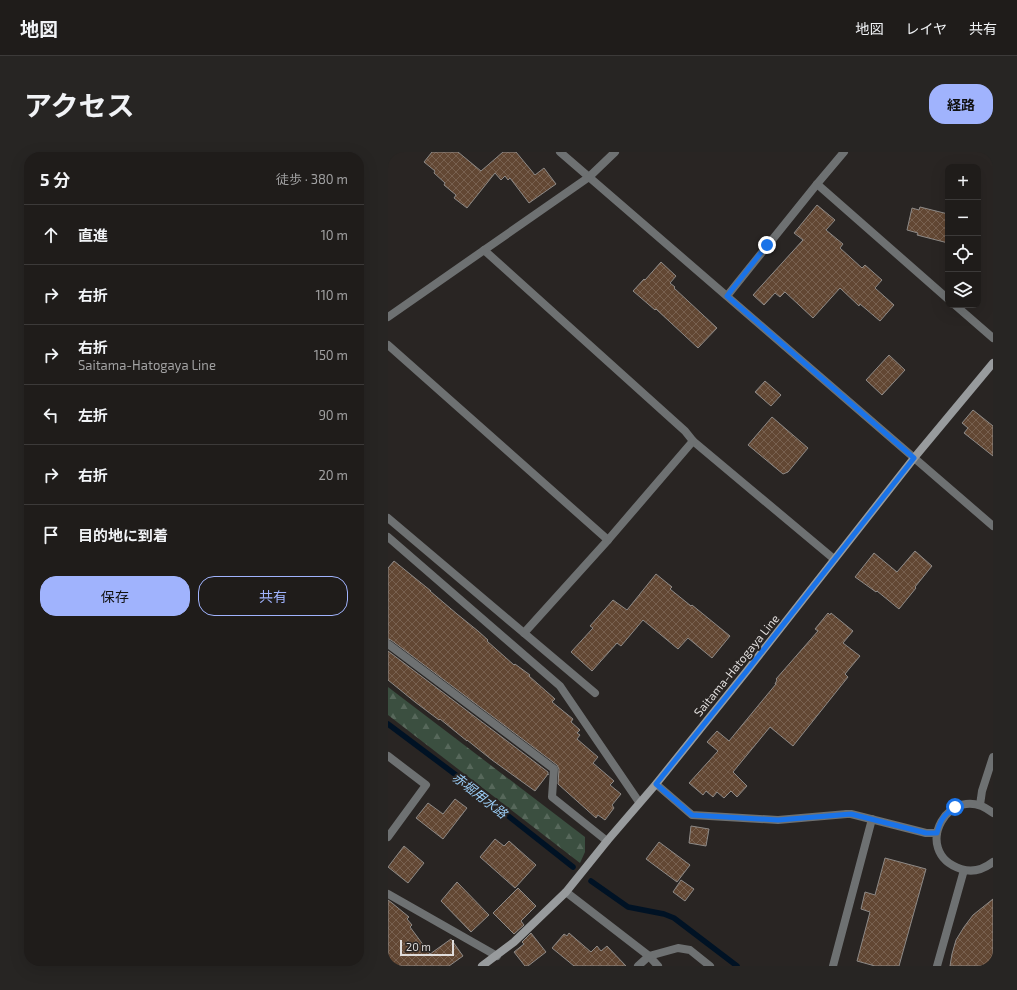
<!DOCTYPE html>
<html lang="ja">
<head>
<meta charset="utf-8">
<style>
	:root { --surface:#1f1c1a; --page:#272523; --text:#f1f3f6; --muted:#a1a1a2; --line:#3c3a39; --accent:#a0b3fd }
	body { margin:0; font-family:"Exo 2","Noto Sans JP",sans-serif; background:var(--page); color:var(--text) }
	.controls { position:absolute; right:12px; top:12px; display:grid; overflow:hidden; border-radius:8px; box-shadow:0 4px 16px #0002 }
	.controls button { width:36px; height:36px; display:grid; place-items:center; padding:0; border:0; border-bottom:1px solid var(--line); background:var(--surface); color:var(--text); font:20px sans-serif }
	.scale { position:absolute; left:12px; bottom:10px; width:54px; box-sizing:border-box; padding-left:4px; border:2px solid #dfdcdb; border-top:0; font-size:11px; line-height:14px; white-space:nowrap; color:#dfdcdb; -webkit-text-stroke:3px #292523; paint-order:stroke }
	.stop { position:absolute; width:12px; height:12px; margin:-9px; border:3px solid #1a73e8; border-radius:50%; background:#fff }
	.stop.end { background:#1a73e8; border-color:#fff; box-shadow:0 1px 4px #0008 }
	.list { margin:0; padding:0; list-style:none }
	h2 { display:flex; justify-content:space-between; align-items:center; height:52px; margin:0; padding:0 16px; font-size:17px }
	h2 small { font-size:13px; font-weight:400; color:var(--muted) }
	.list li { display:grid; grid-template-columns:26px 1fr auto; gap:12px; align-items:center; box-sizing:border-box; height:60px; padding:0 16px; border-top:1px solid var(--line) }
	.list b { display:block; font-size:15px; white-space:nowrap }
	.list p { margin:0; font-size:13px; white-space:nowrap; color:var(--muted) }
	.list em { font-size:13px; font-style:normal; color:var(--muted) }
	.actions { display:flex; gap:8px; padding:12px 16px }
	.actions a { flex:1; padding:9px 0; border:1px solid var(--accent); border-radius:16px; text-align:center; font-size:14px; color:var(--accent) }
	.actions .main { background:var(--accent); color:#111 }
	.icon { flex:none; width:22px; height:22px; fill:none; stroke:currentColor; stroke-width:2; stroke-linecap:round; stroke-linejoin:round }
	.map { position:relative; flex:none; width:605px; height:814px; overflow:hidden; border-radius:16px }
	header { display:flex; align-items:center; gap:24px; box-sizing:border-box; height:56px; padding:0 20px; background:var(--surface); border-bottom:1px solid var(--line) }
	header strong { font-size:19px }
	nav { display:flex; gap:22px; margin-inline-start:auto; font-size:14px }
	.intro { display:flex; align-items:center; justify-content:space-between; box-sizing:border-box; height:96px; padding:0 24px }
	h1 { margin:0; font-size:28px }
	.button { padding:10px 18px; border-radius:16px; background:var(--accent); color:#111; font-size:14px; font-weight:700 }
	main { display:flex; gap:24px; padding:0 24px }
	aside { flex:1; background:var(--surface); border-radius:16px; box-shadow:0 4px 16px #0002 }
	.map>svg:first-child { display:block }
</style>
</head>
<body>
<header>
<strong>地図</strong>
<nav><a>地図</a><a>レイヤ</a><a>共有</a></nav>
</header>
<div class="intro"><h1>アクセス</h1><a class="button">経路</a></div>
<main>
<aside>
<h2>5 分<small>徒歩 · 380 m</small></h2>
<ul class="list">
<li><svg class="icon" aria-label="ahead" viewBox="0 0 24 24"><path d="M12 20V5M6 11l6-6 6 6"/></svg><div><b>直進</b></div><em>10 m</em></li>
<li><svg class="icon" aria-label="right" viewBox="0 0 24 24"><path d="M7 20v-9h11M14 6l5 5-5 5"/></svg><div><b>右折</b></div><em>110 m</em></li>
<li><svg class="icon" aria-label="right" viewBox="0 0 24 24"><path d="M7 20v-9h11M14 6l5 5-5 5"/></svg><div><b>右折</b><p>Saitama-Hatogaya Line</p></div><em>150 m</em></li>
<li><svg class="icon" aria-label="left" viewBox="0 0 24 24"><path d="M17 20v-9H6M10 6l-5 5 5 5"/></svg><div><b>左折</b></div><em>90 m</em></li>
<li><svg class="icon" aria-label="right" viewBox="0 0 24 24"><path d="M7 20v-9h11M14 6l5 5-5 5"/></svg><div><b>右折</b></div><em>20 m</em></li>
<li><svg class="icon" aria-label="arrive" viewBox="0 0 24 24"><path d="M6 21V4h12l-3 4 3 4H6"/></svg><div><b>目的地に到着</b></div></li>
</ul>
<div class="actions"><a class="main">保存</a><a>共有</a></div>
</aside>
<div class="map">
<svg width="605" height="814" viewBox="0 0 605 814">
	<defs>
		<pattern id="forest-firs" width="22" height="20" patternUnits="userSpaceOnUse"><rect width="22" height="20" fill="#3b4f40"/><path d="M5 1l3.5 6h-7zM16 11l3.5 6h-7z" fill="#57685b"/></pattern>
		<pattern id="building-cross-hatch" width="8" height="8" patternUnits="userSpaceOnUse"><rect width="8" height="8" fill="#624733"/><path d="M0 0l8 8M0 8l8-8" fill="none" stroke="#786150"/></pattern>
	</defs>
	<rect width="100%" height="100%" fill="#292523"/>
	<path fill="url(#forest-firs)" d="M0,535L197,685V700L192,711L0,563Z"/>
	<g fill="none" stroke-linecap="round" stroke-linejoin="round">
		<g stroke="#001224" stroke-width="5.5">
			<path d="M0,572L76,629L185,715"/>
			<path d="M203,729L240,755L276,762L286,766L349,814"/>
		</g>
	</g>
	<g fill="url(#building-cross-hatch)" stroke="#8e8a87">
		<path d="M44,0H70L93,19L115,0H128L147,23L156,16L168,32L141,51L122,26L120,28L117,24L113,28L107,21L79,56L66,46L68,43L56,33L57,31L46,21L47,19L36,10Z"/>
		<path d="M429,53L447,68L438,78L455,92L452,96L474,116L477,113L494,128L487,136L506,153L492,169L472,152L471,154L452,136L425,166L397,140L392,145L387,141L376,153L365,143L415,88L406,81Z"/>
		<path d="M532,55L560,62V91L529,83L530,81L519,78L524,56L531,58Z"/>
		<path d="M273,110L288,124L282,131L287,135L286,136L329,176L310,196L268,157L267,158L245,139L256,127L257,128Z"/>
		<path d="M501,203L517,218L494,243L478,228Z"/>
		<path d="M377,229L393,243L383,254L367,240Z"/>
		<path d="M585,258L605,274V304L576,281L580,276L574,271Z"/>
		<path d="M384,265L420,296L400,320L395,322L360,293Z"/>
		<path d="M527,399L544,414L527,435L528,436L511,457L489,439L488,440L467,425L486,401L509,420Z"/>
		<path d="M6,409L43,439H42L69,462L90,479L100,488L99,489L126,513L127,512L142,523L141,524L167,547L164,550L185,567L183,570L192,578L189,581L192,583L189,587L210,605L205,611L226,629L222,633L233,642L224,653L226,656L217,668L210,663L208,666L170,632L171,617L169,613L3,488L0,487V416Z"/>
		<path d="M268,422L284,435L282,437L303,454L304,453L342,484L324,506L300,486L290,497L255,468L233,494L229,491L204,519L183,500L205,476L202,474L225,448L239,458Z"/>
		<path d="M440,461L442,463L443,461L465,479L455,491L472,504L457,522L460,525L405,594L382,575L345,620L359,634L349,645L343,639L336,646L329,640L325,645L318,639L315,643L301,631L330,599L319,590L329,579L341,589L388,532H387L389,528L388,527L430,479L427,477Z"/>
		<path d="M0,499L160,620V623V622L147,639L104,608L79,588V589L52,567L51,568L27,550L0,528Z"/>
		<path d="M67,647L79,656L55,687L28,666L40,651L55,662Z"/>
		<path d="M303,674L321,677L318,694L301,691Z"/>
		<path d="M107,687L116,694L121,689L148,713L127,736L92,705Z"/>
		<path d="M271,690L302,713L289,730L258,707Z"/>
		<path d="M16,694L36,711L20,731L0,715Z"/>
		<path d="M497,706L538,717L511,814H487L469,809L482,760L473,757L477,740L487,743Z"/>
		<path d="M293,728L306,737L297,749L285,740Z"/>
		<path d="M69,730L101,763L83,780L53,749Z"/>
		<path d="M130,736L148,754L133,769L136,773L126,782L105,761Z"/>
		<path d="M605,747V814H562L564,802L568,788L576,775L585,763Z"/>
		<path d="M0,748L4,751L21,765L19,767L24,773L22,775L42,802L63,787L75,804L61,814H0Z"/>
		<path d="M143,781L158,800L140,814H137L126,800L136,792L134,790Z"/>
		<path d="M181,781L203,800L209,794L213,799L219,794L238,814H186L164,796L176,782L179,784Z"/>
	</g>
	<g fill="none" stroke-linecap="round" stroke-linejoin="round">
		<g stroke="#6e7172" stroke-width="8">
			<path d="M592,653L594,639L605,605"/>
			<path d="M605,661C562,626 521,700 573,717C585,721 596,717 605,710"/>
			<path d="M459,662H463L538,681H549"/>
			<path d="M445,814L484,667"/>
			<path d="M549,814L576,718"/>
		</g>
		<g stroke="#6e7172" stroke-width="8">
			<path d="M172,0L605,374"/>
			<path d="M429,32L560,147"/>
			<path d="M96,98L297,279L305,289L446,407"/>
			<path d="M339,144L429,32L456,0"/>
			<path d="M567,153L605,186"/>
			<path d="M0,165L201,25L227,0"/>
			<path d="M0,193L220,388"/>
			<path d="M0,366L136,481L207,541"/>
			<path d="M0,385L172,534L251,650"/>
			<path d="M136,481L220,388L305,289"/>
			<path d="M0,492L166,617L164,645L219,689"/>
			<path d="M0,604L38,633L0,685"/>
			<path d="M268,632L304,663L390,668L459,662"/>
			<path d="M178,740L261,804L270,814"/>
			<path d="M0,742L109,804"/>
			<path d="M250,814L261,804L290,796L302,798L322,814"/>
		</g>
		<path stroke="#989b9d" stroke-width="8" d="M94,814L126,790L178,740L219,689L268,632L358,520L526,306L605,211"/>
	</g>
	<g fill="none" stroke-linecap="round" stroke-linejoin="round">
		<path stroke="#1a73e8" stroke-width="5" d="M379,93L339,144L526,306L358,520L268,632L304,663L390,668L463,662L538,681H549C552,668 556,663 567,655"/>
	</g>
	<g text-anchor="middle" dominant-baseline="central" stroke-width="4" stroke-linejoin="round" paint-order="stroke">
		<g font-size="12" fill="#dfdcdb" stroke="#292523">
			<text transform="translate(348 513) rotate(-51)">Saitama-Hatogaya Line</text>
		</g>
		<g font-size="13" font-style="italic" fill="#98caf3" stroke="#292523">
			<text transform="translate(92 643) rotate(38)">赤堀用水路</text>
		</g>
	</g>
</svg>
<div class="controls">
<button>+</button>
<button>−</button>
<button><svg class="icon" aria-label="locate" viewBox="0 0 24 24"><circle cx="12" cy="12" r="6"/><path d="M12 2v4M12 18v4M2 12h4M18 12h4"/></svg></button>
<button><svg class="icon" aria-label="layers" viewBox="0 0 24 24"><path d="M12 4l9 5-9 5-9-5zM3 14l9 5 9-5"/></svg></button>
</div>
<div class="scale">20 m</div>
<div class="stop" style="left:567px;top:655px"></div>
<div class="stop end" style="left:379px;top:93px"></div>
</div>
</main>
</body>
</html>
